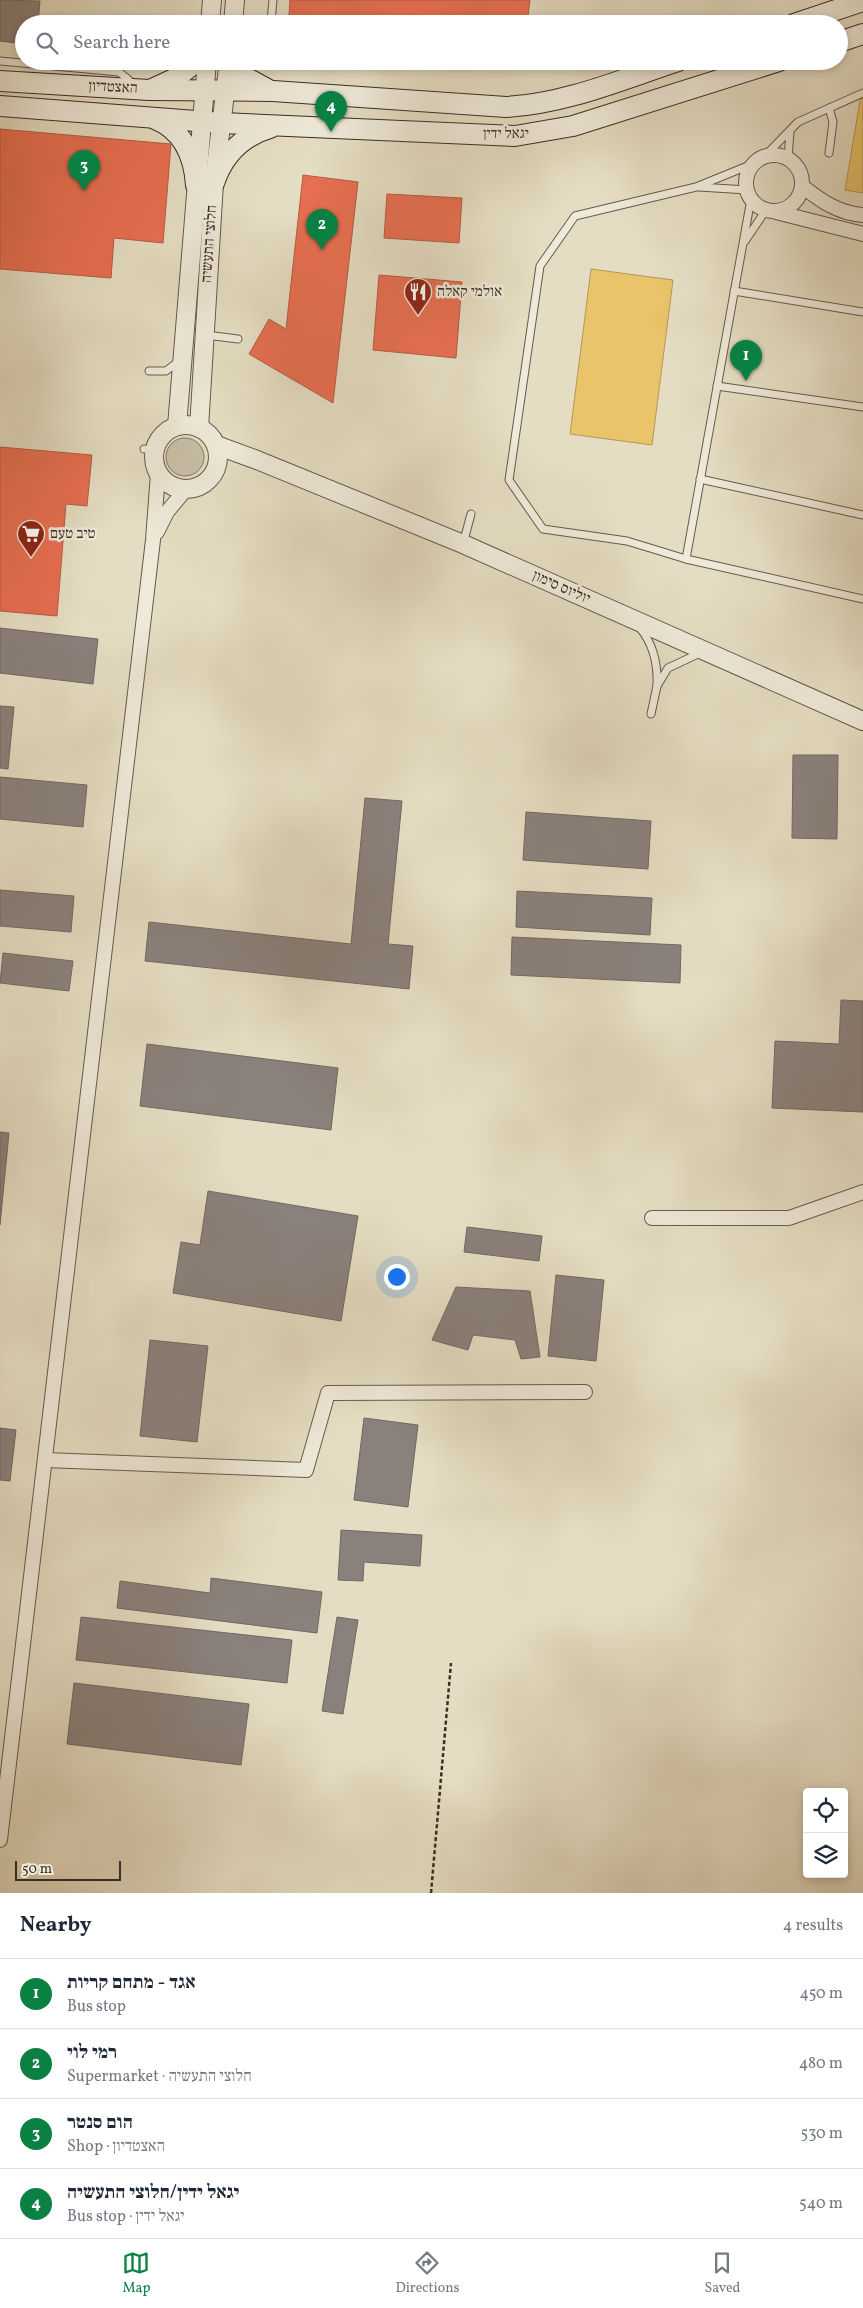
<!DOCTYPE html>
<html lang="en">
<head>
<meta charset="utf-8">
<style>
	:root { --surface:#fff; --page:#f6f6f7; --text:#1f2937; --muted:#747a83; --line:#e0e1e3; --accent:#0b8043 }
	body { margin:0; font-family:Vollkorn,"Frank Ruhl Libre",serif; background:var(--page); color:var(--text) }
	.controls { position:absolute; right:15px; bottom:15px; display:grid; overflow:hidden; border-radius:5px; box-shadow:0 2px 8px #0003 }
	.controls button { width:45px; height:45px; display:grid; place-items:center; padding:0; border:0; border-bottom:1px solid var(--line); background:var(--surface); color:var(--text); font:25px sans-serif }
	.scale { position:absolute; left:15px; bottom:12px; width:106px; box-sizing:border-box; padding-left:5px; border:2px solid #3b2e25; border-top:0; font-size:14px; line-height:18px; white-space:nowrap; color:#3b2e25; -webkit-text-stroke:4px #eee9d8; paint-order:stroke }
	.you { position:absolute; left:396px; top:1276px; width:18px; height:18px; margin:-12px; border:4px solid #fff; border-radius:50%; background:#1a73e8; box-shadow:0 0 0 8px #1a73e833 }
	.badge { display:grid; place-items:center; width:32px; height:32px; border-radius:50%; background:var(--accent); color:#fff; font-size:16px; font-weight:700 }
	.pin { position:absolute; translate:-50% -41px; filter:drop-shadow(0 1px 2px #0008) }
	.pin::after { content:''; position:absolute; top:26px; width:18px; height:15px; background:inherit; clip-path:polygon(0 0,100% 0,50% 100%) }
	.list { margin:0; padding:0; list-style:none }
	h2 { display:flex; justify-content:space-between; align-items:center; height:65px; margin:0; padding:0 20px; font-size:21px }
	h2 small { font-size:16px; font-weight:400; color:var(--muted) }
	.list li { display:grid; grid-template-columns:32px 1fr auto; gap:15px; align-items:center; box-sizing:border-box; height:70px; padding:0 20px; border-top:1px solid var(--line) }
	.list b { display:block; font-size:19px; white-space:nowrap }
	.list p { margin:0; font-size:16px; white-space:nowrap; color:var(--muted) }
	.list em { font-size:16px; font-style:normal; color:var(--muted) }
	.icon { flex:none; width:28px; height:28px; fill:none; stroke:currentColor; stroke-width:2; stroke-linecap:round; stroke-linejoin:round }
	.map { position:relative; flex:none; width:863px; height:1893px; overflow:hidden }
	.search { position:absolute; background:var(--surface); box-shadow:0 2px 8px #0003; left:15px; right:15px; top:15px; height:55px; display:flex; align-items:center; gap:12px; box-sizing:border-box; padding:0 18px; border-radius:28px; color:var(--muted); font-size:19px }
	.sheet { height:345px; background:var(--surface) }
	nav { display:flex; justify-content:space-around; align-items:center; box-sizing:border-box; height:70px; border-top:1px solid var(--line); background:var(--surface); font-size:14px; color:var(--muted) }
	nav a { display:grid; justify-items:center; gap:2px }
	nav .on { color:var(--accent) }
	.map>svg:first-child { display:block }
</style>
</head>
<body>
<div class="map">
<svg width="863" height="1893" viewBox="0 0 863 1893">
	<rect width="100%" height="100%" fill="#e5ddc3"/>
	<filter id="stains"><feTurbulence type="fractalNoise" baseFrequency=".004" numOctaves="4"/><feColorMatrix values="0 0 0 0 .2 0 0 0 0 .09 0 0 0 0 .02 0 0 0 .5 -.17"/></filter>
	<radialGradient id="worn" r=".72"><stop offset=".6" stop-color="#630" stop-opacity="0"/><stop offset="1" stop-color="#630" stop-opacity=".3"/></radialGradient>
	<circle fill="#c8bfa8" stroke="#827666" cx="185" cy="457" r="19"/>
	<g fill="#e9c46a" stroke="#b59755">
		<path d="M861,95L863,96V193L845,190Z"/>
		<path d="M591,269L673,280L652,445L570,434Z"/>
	</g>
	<g fill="#e76f51" stroke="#b35c44">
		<path d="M290,0H530L527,24H378L289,15Z"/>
		<path d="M0,129L171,144L163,243L114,238L111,278L0,269Z"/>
		<path d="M303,175L358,182L333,403L249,354L269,319L286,329Z"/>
		<path d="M387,194L462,198L459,243L384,238Z"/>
		<path d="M379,275L462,282L456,358L373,350Z"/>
		<path d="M0,447L92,455L87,506L66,504L57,616L0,611Z"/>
	</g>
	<g fill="#8a817c" stroke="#726862">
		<path d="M0,0L40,1L38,24H24V44L0,41Z"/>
		<path d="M0,628L98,639L93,684L0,673Z"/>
		<path d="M0,706L14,707L8,769L0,768Z"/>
		<path d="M793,755H838L837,839L792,838Z"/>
		<path d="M0,777L87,785L83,827L0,819Z"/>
		<path d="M365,798L402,801L388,944L413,946L409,989L145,961L149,922L351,944Z"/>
		<path d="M526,812L651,821L648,869L523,860Z"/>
		<path d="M0,890L74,896L71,932L0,926Z"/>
		<path d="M517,891L652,898L650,935L516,927Z"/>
		<path d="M512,937L681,945L680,983L511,975Z"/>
		<path d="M3,953L73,961L69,991L0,983Z"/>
		<path d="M841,1000L863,1001V1112L772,1108L775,1041L839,1044Z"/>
		<path d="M147,1044L338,1068L331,1130L140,1106Z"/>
		<path d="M0,1132L9,1133L0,1225Z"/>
		<path d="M208,1191L358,1216L341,1321L173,1293L181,1242L200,1245Z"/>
		<path d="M467,1227L542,1236L539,1261L464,1252Z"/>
		<path d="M556,1275L604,1280L596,1361L548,1356Z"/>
		<path d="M456,1287L530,1291L540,1357L521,1359L515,1340L473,1335L468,1350L432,1340Z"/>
		<path d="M150,1340L208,1346L197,1442L140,1436Z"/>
		<path d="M364,1418L418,1425L408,1507L354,1500Z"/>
		<path d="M0,1428L16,1430L10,1481L0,1480Z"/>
		<path d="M341,1530L422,1535L420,1566L364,1562L363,1581L338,1580Z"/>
		<path d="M211,1578L322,1592L317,1633L117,1608L120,1581L210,1593Z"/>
		<path d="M81,1617L292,1640L287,1683L76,1660Z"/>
		<path d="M337,1617L358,1620L343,1714L322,1711Z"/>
		<path d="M74,1683L249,1704L241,1765L67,1744Z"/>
	</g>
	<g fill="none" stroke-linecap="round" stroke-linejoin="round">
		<defs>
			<g id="service">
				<path d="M271,21L273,0"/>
				<path d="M0,61L119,72L129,80L131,86"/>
				<path d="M829,153L833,122L829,108"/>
				<path d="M763,158L798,122L863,93"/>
				<path d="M788,159L790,131"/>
				<path d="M755,163L696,187L575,216L540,266L509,480L543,529L627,541L686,559L863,599"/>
				<path d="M699,187L747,190"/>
				<path d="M745,241L766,210"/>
				<path d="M734,291L863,312"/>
				<path d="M206,335L238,339"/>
				<path d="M149,371H166L179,361"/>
				<path d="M717,386L863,407"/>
				<path d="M144,449L155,450"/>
				<path d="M700,479L863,515"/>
				<path d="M463,544L471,514"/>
				<path d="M686,559L751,199"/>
				<path d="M639,627C653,643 658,664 657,686L668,668L700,653"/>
				<path d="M651,714L657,686"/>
			</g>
			<g id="minor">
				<circle cx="774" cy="183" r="28"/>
				<path d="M802,186C821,201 838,213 863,215"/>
				<path d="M776,212L863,234"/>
				<path d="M157,532L167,512L186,489"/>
				<path d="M652,1218H789L863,1192"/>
				<path d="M45,1460L306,1470L328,1393L585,1392"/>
				<path d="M0,1840L153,540L158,473"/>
			</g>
			<g id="tertiary">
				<path d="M210,24L212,0"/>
				<path d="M233,24L235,0"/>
				<circle cx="186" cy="457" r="32"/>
				<path d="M177,426L207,61"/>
				<path d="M199,428L214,183L229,61"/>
				<path d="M216,445L257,460L463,544L863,721"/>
			</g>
			<g id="secondary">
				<path d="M794,24L863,1"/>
				<path d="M839,42L863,34"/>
				<path d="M232,61L245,77L269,90"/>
				<path d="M0,81L149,90L273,91L506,107C565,104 623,79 678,61"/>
				<path d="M152,89L176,78L197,61"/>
				<path d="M0,106L222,123L515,136L573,126L779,61"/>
				<path d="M155,119C183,130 194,156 196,185"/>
				<path d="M214,183C223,156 242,136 270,128"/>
			</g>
		</defs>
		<use href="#service" stroke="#665a4c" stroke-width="9"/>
		<use href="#minor" stroke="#665a4c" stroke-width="16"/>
		<use href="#tertiary" stroke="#665a4c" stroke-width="20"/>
		<use href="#secondary" stroke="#3b2e25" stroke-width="22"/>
		<path stroke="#3b2e25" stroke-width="2.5" stroke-dasharray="4 2.5" stroke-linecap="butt" d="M431,1893L451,1663"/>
		<use href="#service" stroke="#eee9d8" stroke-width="7"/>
		<use href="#minor" stroke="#eee9d8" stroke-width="14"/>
		<use href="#tertiary" stroke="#eee9d8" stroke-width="18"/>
		<use href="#secondary" stroke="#eee9d8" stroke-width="20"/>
	</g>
	<defs>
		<symbol id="restaurant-pin" viewBox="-11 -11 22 30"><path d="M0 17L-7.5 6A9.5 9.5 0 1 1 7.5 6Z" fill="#8f2418" stroke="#eee9d8"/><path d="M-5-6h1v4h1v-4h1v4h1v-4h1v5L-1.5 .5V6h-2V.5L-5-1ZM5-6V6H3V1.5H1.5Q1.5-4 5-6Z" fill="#fff"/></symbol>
		<symbol id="supermarket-pin" viewBox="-11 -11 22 30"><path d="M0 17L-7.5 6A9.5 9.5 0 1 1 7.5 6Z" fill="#8f2418" stroke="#eee9d8"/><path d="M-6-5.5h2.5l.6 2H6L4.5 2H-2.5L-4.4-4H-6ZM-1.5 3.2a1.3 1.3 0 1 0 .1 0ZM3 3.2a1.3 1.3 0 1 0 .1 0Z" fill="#fff"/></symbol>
	</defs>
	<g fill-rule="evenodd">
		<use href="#restaurant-pin" x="402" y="276" width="32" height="43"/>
		<use href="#supermarket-pin" x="15" y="518" width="32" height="43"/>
	</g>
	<g text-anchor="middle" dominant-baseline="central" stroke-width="5" stroke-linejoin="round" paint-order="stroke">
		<g font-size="15" fill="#3b2e25" stroke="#eee9d8">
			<text transform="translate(113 88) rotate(3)">האצטדיון</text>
			<text x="506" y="134">יגאל ידין</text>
			<text transform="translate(210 244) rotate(-86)">חלוצי התעשיה</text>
			<text transform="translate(561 588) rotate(24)">יוליוס סימון</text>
		</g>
		<g font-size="15" fill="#3b2e25" stroke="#eee9d8" text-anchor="start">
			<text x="437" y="292">אולמי קאלה</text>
			<text x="50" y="534">טיב טעם</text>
		</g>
	</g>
	<rect width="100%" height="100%" filter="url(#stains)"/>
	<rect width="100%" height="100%" fill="url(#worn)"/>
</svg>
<div class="controls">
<button><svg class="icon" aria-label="locate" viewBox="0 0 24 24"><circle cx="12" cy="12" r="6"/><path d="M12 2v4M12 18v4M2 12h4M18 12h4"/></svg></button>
<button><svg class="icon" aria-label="layers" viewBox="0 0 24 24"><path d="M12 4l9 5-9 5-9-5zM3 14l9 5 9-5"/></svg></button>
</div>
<div class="scale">50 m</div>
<div class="you"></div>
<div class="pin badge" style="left:746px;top:381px">1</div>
<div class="pin badge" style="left:322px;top:250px">2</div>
<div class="pin badge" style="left:84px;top:191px">3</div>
<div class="pin badge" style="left:331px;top:132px">4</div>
<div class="search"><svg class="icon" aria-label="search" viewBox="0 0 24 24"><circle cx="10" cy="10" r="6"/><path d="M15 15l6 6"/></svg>Search here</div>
</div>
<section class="sheet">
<h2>Nearby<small>4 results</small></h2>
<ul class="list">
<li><span class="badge">1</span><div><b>אגד - מתחם קריות</b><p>Bus stop</p></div><em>450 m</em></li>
<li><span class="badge">2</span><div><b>רמי לוי</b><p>Supermarket · חלוצי התעשיה</p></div><em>480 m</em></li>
<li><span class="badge">3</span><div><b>הום סנטר</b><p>Shop · האצטדיון</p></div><em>530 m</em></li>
<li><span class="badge">4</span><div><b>יגאל ידין/חלוצי התעשיה</b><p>Bus stop · יגאל ידין</p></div><em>540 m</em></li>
</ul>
</section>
<nav>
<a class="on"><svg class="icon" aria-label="map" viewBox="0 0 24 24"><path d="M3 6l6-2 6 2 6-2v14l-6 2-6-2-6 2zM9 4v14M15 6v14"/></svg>Map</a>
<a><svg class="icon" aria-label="directions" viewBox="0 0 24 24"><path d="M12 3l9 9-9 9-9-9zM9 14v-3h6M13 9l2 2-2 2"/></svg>Directions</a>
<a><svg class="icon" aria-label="saved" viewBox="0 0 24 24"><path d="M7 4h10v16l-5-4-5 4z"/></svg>Saved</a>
</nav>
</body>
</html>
